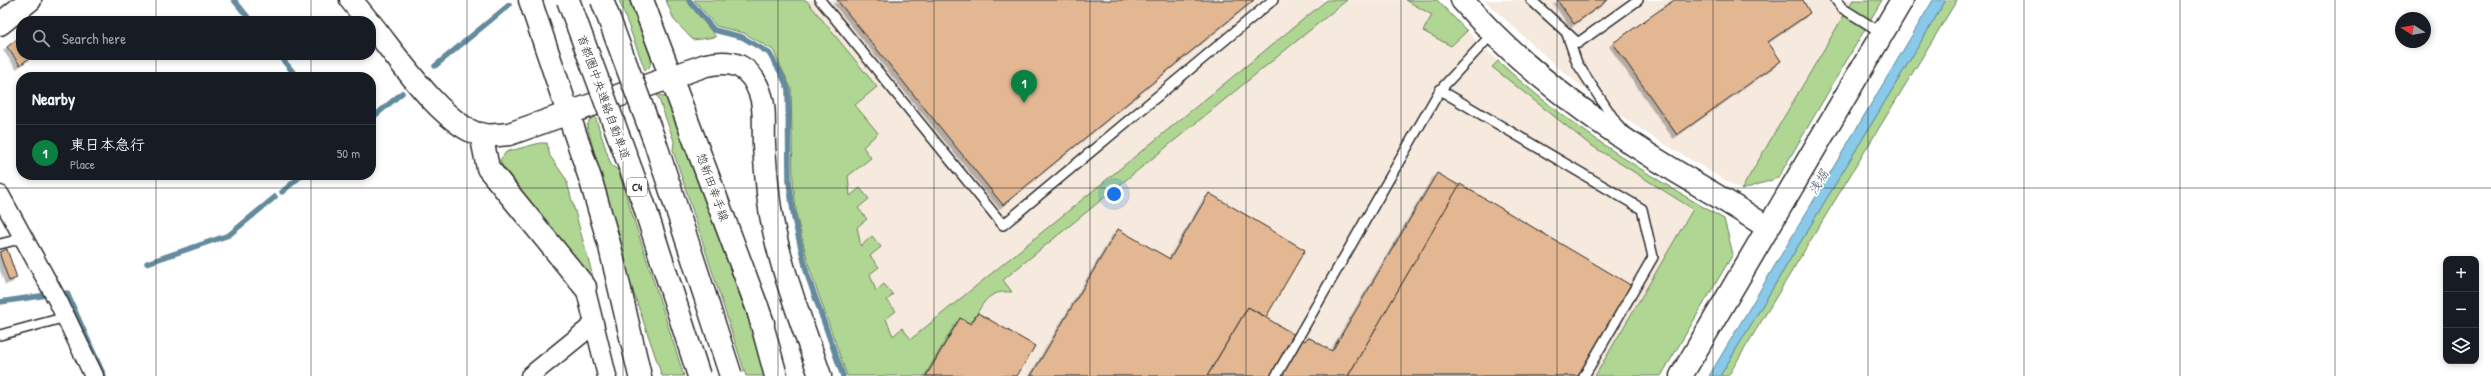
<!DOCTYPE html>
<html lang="en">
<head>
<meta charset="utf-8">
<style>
	:root { --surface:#171b24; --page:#20242c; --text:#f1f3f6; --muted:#9ea1a6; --line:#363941; --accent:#0b8043 }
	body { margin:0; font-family:"Patrick Hand","Klee One",sans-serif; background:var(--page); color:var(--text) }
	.controls { position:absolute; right:12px; bottom:12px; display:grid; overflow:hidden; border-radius:8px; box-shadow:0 2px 6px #0003 }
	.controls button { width:36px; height:36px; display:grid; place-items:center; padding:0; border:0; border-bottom:1px solid var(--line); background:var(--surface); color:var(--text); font:20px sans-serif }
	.compass { position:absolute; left:2395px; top:12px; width:36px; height:36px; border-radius:50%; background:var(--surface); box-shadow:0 2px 6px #0003; rotate:281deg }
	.you { position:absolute; left:1114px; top:194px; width:14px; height:14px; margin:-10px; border:3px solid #fff; border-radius:50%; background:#1a73e8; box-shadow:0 0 0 6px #1a73e833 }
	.badge { display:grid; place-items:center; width:26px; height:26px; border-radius:50%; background:var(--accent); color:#fff; font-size:13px; font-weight:700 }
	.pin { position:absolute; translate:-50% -33px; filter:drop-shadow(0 1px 2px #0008) }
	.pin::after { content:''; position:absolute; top:21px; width:14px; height:12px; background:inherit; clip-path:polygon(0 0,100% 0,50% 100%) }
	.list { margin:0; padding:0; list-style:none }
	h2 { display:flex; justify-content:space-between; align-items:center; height:52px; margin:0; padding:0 16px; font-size:17px }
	h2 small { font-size:13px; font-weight:400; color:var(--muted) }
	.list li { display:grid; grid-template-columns:26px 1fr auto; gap:12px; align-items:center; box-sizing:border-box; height:56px; padding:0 16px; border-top:1px solid var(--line) }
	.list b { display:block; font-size:15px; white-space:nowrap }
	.list p { margin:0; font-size:13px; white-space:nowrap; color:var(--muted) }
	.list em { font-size:13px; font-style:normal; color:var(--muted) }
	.icon { flex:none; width:22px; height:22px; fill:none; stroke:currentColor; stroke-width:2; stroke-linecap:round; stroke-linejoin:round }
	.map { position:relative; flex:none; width:2491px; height:376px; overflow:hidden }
	.search { position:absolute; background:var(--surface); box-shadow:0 2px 6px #0003; left:16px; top:16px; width:360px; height:44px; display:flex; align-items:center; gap:10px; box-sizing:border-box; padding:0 14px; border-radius:16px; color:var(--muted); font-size:15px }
	.panel { position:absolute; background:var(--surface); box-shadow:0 2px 6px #0003; left:16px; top:72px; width:360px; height:108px; border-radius:16px }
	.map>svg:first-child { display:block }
</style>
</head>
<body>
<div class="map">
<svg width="2491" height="376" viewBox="0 0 2491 376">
	<defs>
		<filter id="shadow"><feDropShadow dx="-3.5" dy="3.5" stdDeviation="0" flood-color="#0004"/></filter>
	</defs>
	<rect width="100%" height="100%" fill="#fff"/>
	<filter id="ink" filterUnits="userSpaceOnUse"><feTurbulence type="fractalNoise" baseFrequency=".025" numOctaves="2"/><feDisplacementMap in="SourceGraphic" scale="8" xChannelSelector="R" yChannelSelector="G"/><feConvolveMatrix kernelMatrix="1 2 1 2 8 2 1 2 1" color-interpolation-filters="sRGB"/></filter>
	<g filter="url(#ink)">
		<g fill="#f6e9de">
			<path d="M694,0H1437L1478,42L1543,100L1630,163L1724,219L1733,254L1661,376H847L810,270L797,218L793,182L791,88L773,50L744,33L716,26Z"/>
			<path d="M1484,0H1853L1741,190L1643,131L1603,103L1557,67Z"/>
		</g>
		<g fill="#afd692" stroke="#6d805e">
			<path d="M619,0H629L652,58L649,68L645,70Z"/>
			<path d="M666,0H686L716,37L693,40L674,20Z"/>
			<path d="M694,0H806L877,87L855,105L878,133L863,147L871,158L848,176L850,196L860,188L869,199L858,208L867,219L857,227L861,246L872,236L881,247L870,256L879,267L870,274L876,291L884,284L893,295L887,300L896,311L886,319L893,336L902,328L911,339L1327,0H1347L1003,280L1012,292C986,290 983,304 971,324L960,318L926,376H847L810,270L797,218L793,182L791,88L773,50L744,33L716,26Z"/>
			<path d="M1406,0H1437L1467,31L1451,46L1423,31L1432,15Z"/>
			<path d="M1853,0H1882L1778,178L1741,190Z"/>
			<path d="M1946,0H1957L1728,376H1720Z"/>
			<path d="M1498,61C1566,124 1644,173 1724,219L1733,254L1661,376H1595L1693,209L1589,144L1492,67Z"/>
			<path d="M657,94L667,98L757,342L766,376H746L673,150L674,141Z"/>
			<path d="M595,116L611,165L618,170L684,376H662L629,279L587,126L590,119Z"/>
			<path d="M540,143H547L550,156L566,179L595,284L501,164L500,160L506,152Z"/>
		</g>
		<path fill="#89c9e9" stroke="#638a9d" d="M1933,0H1946L1720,376H1709Z"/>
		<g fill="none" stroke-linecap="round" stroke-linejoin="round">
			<g stroke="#638a9d" stroke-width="5.5">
				<path d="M234,0L251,21"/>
				<path d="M689,0L714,30L742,37L769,53L781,73L788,89L789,182L794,218L807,274L843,376"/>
				<path d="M279,55L297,77"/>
				<path d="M435,66L509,5"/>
				<path d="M371,119L402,93"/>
				<path d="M282,192L302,175"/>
				<path d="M147,263L229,235L275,197"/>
				<path d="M61,294L67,293L104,376"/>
				<path d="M0,302L47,295"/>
			</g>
		</g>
		<g fill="#e2b792" stroke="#2b2b2b" filter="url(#shadow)">
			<path d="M837,0H1254L1003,205Z"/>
			<path d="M1557,0H1608L1574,24Z"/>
			<path d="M1674,0H1803L1810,13L1768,42L1781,61L1677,135L1613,43Z"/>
			<path d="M21,36V55H34L20,65L7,47Z"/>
			<path d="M1437,173L1460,186L1348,376H1207L1248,307L1305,341L1308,337L1332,351Z"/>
			<path d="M1460,184L1632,286L1579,376H1348Z"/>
			<path d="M1209,193L1305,250L1266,317L1248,307L1207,376H1031L1118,229L1170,259Z"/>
			<path d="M7,249L17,278L9,281L0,255V252Z"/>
			<path d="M978,313L1035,346L1017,376H926L960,318L971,324Z"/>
		</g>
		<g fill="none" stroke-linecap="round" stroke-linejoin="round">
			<defs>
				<g id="lane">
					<path d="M820,0L1003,225L1273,0"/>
					<path d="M1531,0L1578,43L1638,0"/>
					<path d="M1836,0L1842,8L1882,33"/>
					<path d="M1567,34L1577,63L1619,127"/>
					<path d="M1440,90L1642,209L1653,257L1584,376"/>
					<path d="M0,244L24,238"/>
					<path d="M0,335L66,317"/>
					<path d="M1276,376L1440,90L1493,33"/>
				</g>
				<g id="street">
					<path d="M0,195L58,301L94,376"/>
					<path d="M585,287L607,376"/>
					<path d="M530,376L594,324"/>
				</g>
				<g id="secondary">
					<path d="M351,0L368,21"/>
					<path d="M530,0L591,181L610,247L640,376"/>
					<path d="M642,0L763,323"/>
					<path d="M1462,0C1516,62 1582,113 1651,156C1690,181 1730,202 1768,228"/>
					<path d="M0,24L30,0"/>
					<path d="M371,24C396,55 444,127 482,135C491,136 501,135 509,134L706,65C733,59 750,65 760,93C766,109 763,128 764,144C765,164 767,183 769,202C777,262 801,319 820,376"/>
					<path d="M481,134L488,168L585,287"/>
					<path d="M1681,376L1902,0"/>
				</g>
				<path id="highway" d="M757,306L776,376"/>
			</defs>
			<use href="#lane" stroke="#2b2b2b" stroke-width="12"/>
			<use href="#street" stroke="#2b2b2b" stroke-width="21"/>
			<use href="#secondary" stroke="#2b2b2b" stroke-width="25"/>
			<use href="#highway" stroke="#2b2b2b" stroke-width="25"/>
			<use href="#lane" stroke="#fff" stroke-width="9"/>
			<use href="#street" stroke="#fff" stroke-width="18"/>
			<use href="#secondary" stroke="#fff" stroke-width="22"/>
			<use href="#highway" stroke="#fff" stroke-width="22"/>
			<defs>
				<g id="highway-bridge">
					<path d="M568,0L643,202L699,376"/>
					<path d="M602,0L655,142L731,376"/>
				</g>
			</defs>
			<use href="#highway-bridge" stroke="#2b2b2b" stroke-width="25" stroke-linecap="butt"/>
			<use href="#highway-bridge" stroke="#fff" stroke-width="22"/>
		</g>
	</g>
	<path fill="none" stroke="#2b2b2b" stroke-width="1" stroke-opacity="0.55" d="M156,0V21M311,0V21M467,0V376M623,0V376M778,0V376M934,0V376M1090,0V376M1246,0V376M1401,0V376M1557,0V376M1713,0V376M1868,0V376M2024,0V376M2180,0V376M2335,0V376M156,55V77M311,55V77M156,175V376M311,175V376M0,188H2491"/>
	<g text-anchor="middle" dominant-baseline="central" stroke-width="3.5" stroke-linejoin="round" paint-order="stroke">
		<rect fill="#fff" stroke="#6b6b6b" stroke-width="1" x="627" y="178" width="20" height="18" rx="3"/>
		<g font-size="11" font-weight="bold" fill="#2b2b2b">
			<text x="637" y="187">C4</text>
		</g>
		<g font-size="12" fill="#2b2b2b" stroke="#fff">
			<text transform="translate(604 97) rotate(70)">首都圏中央連絡自動車道</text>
			<text transform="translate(713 187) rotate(70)">惣新田幸手線</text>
		</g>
		<g font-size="13" font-style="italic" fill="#475a64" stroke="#fff">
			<text transform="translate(1818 182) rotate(-59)">浅堀</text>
		</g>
	</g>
</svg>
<div class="controls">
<button>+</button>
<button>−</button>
<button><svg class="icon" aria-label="layers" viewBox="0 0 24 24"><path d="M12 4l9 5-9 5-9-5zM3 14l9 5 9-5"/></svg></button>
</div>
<svg class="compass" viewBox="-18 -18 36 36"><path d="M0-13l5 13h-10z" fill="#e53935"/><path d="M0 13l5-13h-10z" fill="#9ea1a6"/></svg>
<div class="you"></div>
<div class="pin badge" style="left:1024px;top:103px">1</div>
<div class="search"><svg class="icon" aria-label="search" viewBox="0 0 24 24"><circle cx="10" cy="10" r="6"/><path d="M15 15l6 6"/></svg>Search here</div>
<section class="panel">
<h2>Nearby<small></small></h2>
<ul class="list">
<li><span class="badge">1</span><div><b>東日本急行</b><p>Place</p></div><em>50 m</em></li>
</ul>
</section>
</div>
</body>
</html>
